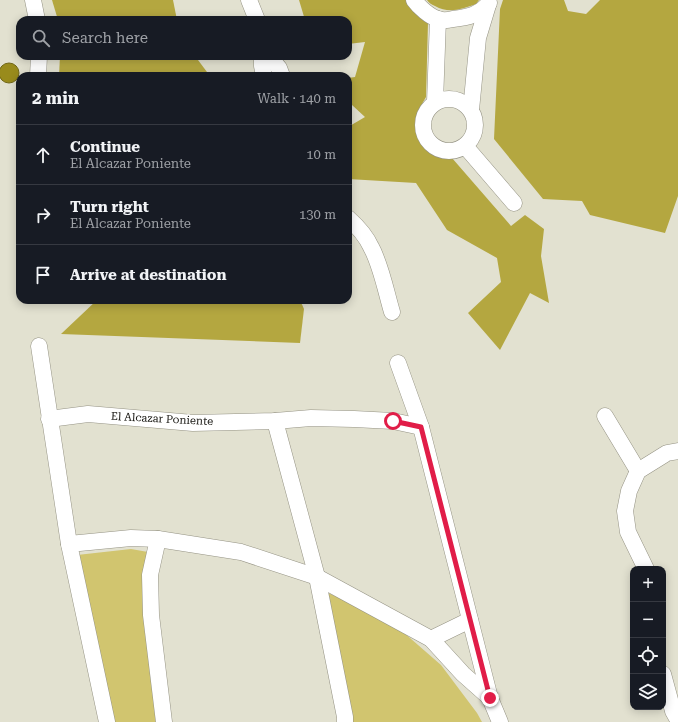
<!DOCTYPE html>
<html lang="en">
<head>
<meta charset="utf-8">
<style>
	:root { --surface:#171b24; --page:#20242c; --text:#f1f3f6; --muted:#9ea1a6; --line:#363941 }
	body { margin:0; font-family:"Roboto Serif",serif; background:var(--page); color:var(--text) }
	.controls { position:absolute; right:12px; bottom:12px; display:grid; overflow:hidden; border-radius:8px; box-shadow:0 2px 10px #0003 }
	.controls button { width:36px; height:36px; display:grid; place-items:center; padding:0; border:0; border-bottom:1px solid var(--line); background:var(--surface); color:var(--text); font:20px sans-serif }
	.stop { position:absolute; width:12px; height:12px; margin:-9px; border:3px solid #e11d48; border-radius:50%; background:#fff }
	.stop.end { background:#e11d48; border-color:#fff; box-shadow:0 1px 4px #0008 }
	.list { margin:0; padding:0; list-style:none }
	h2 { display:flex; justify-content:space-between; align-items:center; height:52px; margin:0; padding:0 16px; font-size:17px }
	h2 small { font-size:13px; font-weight:400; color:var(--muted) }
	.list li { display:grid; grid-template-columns:26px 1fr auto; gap:12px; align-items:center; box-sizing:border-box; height:60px; padding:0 16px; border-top:1px solid var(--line) }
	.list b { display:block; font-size:15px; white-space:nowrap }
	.list p { margin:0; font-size:13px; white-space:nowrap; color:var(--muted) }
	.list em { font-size:13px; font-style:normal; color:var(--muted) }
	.icon { flex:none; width:22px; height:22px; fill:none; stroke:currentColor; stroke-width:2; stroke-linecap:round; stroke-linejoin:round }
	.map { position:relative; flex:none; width:678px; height:722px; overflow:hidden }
	.search { position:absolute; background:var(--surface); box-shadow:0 2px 10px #0003; left:16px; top:16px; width:336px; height:44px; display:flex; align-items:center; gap:10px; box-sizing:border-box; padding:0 14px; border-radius:12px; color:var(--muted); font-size:15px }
	.panel { position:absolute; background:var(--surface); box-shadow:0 2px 10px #0003; left:16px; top:72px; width:336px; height:232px; border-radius:12px }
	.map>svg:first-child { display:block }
</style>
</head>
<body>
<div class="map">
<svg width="678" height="722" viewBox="0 0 678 722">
	<rect width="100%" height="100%" fill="#e2e1d0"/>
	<g fill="#d1c56f">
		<path d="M131,549L148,552L156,722H113L77,555Z"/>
		<path d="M321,590L387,618L441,665L477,713L482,722H349Z"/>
	</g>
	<g fill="#b4a740">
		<path d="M52,0H173L177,20H58Z"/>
		<path d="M299,0H406L428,22L426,97L419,109L416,125L420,140L429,150L437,156L452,158L511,226L525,215L544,229L541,256L549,303L530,293L500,350L468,313L501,282L497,258L447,230L416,183L348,179V127L365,117L352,105L348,78L355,77L365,42L348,44V20H305Z"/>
		<path d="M427,0H479L476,4C462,9 449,14 435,6C431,4 429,3 427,0Z"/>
		<path d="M503,0H564L568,11L586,14L600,0H678V196L665,233L590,215L582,201L543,199L494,139L500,9Z"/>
		<path d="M60,56H195L210,76H59Z"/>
		<path d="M97,300H300L304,309L300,343L61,334Z"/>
	</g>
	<circle fill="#998b1c" stroke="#716718" cx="9" cy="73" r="10"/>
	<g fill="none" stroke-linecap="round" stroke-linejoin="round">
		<defs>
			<g id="minor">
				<path d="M33,0L37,20"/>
				<path d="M249,0L257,20"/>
				<path d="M414,0C419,7 430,17 438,19C443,21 449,20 453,19C469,17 479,15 489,3"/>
				<path d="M262,56V66L264,76"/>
				<path d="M269,56L279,68L282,76"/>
				<path d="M38,76L39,56"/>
				<circle cx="449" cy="125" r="26"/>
				<path d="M435,102L438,19"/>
				<path d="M471,110L478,38L488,5"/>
				<path d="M465,146L514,203"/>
				<path d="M348,218C357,226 366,236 371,247C381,265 386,292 392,312"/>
				<path d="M39,346L69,544L107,722"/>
				<path d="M398,363L421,427L490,698L500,722"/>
				<path d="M605,416L638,471"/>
				<path d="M49,419L88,414L193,423L275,421L311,418L354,419L393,421L421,427"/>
				<path d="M275,421L317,577L345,717V722"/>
				<path d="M158,539L150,575L151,615L164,722"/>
				<path d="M69,544L131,538L158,539L241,552L317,577L431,639L463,674L490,698"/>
				<path d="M646,569L628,532L625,511L629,491L638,471L667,453L678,451"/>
				<path d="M431,639L470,620"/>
				<path d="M663,674L673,711L678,720"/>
			</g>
		</defs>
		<use href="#minor" stroke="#959384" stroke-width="17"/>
		<use href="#minor" stroke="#fff" stroke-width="16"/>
	</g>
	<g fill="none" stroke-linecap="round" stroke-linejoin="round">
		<path stroke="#e11d48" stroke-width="5" d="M393,421L421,427L490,698"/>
	</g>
	<g text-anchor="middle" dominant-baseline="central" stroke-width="3" stroke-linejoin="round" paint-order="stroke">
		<g font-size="11" fill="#13120d" stroke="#fff">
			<text transform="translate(162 419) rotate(3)">El Alcazar Poniente</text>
		</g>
	</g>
</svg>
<div class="controls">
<button>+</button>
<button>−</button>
<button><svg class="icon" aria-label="locate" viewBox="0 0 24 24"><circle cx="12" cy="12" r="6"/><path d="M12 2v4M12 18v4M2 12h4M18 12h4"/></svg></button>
<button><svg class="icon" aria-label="layers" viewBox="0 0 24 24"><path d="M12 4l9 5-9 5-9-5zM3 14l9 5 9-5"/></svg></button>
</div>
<div class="stop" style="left:393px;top:421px"></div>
<div class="stop end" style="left:490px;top:698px"></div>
<div class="search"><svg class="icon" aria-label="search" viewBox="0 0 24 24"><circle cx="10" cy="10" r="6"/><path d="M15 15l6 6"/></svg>Search here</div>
<section class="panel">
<h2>2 min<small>Walk · 140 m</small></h2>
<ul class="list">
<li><svg class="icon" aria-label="ahead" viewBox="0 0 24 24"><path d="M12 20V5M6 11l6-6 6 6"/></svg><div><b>Continue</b><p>El Alcazar Poniente</p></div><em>10 m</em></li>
<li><svg class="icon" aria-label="right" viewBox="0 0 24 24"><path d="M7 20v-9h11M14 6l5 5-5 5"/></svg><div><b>Turn right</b><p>El Alcazar Poniente</p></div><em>130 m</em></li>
<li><svg class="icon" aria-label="arrive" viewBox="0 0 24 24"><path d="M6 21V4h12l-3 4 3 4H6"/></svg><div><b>Arrive at destination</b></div></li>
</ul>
</section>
</div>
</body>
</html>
